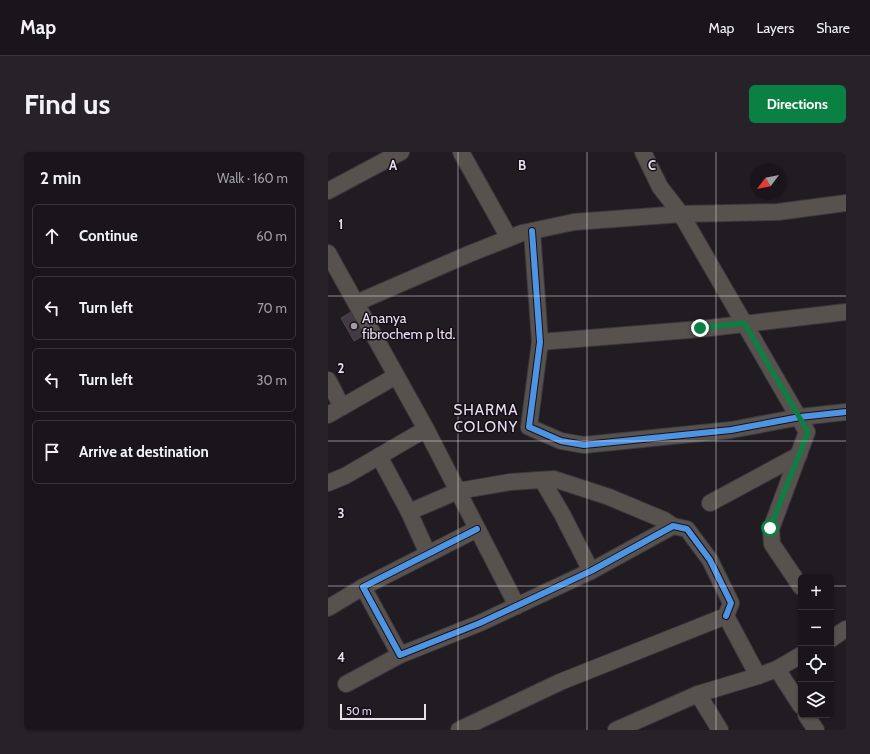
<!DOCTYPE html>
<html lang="en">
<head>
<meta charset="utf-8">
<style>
	:root { --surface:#19151a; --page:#262227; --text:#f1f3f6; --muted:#9f9fa2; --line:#373439; --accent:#0b8043 }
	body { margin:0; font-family:Cabin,sans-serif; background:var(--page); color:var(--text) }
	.controls { position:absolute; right:12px; bottom:12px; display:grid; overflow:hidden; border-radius:6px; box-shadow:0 1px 3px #0004 }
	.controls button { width:36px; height:36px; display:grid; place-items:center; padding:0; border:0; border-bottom:1px solid var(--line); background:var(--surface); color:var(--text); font:20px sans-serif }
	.compass { position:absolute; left:422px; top:12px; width:36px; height:36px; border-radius:50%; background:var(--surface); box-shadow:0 1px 3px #0004; rotate:238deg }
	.scale { position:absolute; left:12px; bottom:10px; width:86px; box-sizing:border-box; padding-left:4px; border:2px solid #e8e1eb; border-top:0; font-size:11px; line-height:14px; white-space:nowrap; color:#e8e1eb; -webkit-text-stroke:3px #180f1c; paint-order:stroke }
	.stop { position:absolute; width:12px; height:12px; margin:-9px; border:3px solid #0b8043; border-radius:50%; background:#fff }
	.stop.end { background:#0b8043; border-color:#fff; box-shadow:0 1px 4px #0008 }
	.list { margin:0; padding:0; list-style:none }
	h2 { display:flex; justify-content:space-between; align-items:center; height:52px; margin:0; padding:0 16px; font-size:17px }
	h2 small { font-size:13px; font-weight:400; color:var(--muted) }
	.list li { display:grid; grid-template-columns:26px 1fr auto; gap:12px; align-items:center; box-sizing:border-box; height:64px; margin:0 8px 8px; padding:0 8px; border:1px solid var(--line); border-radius:6px }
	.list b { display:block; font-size:15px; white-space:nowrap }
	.list em { font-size:13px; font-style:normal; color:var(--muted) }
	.icon { flex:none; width:22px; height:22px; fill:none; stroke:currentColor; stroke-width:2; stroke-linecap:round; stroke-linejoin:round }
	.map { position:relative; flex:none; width:518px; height:578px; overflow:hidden; border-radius:6px }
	header { display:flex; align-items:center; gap:24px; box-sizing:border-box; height:56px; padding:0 20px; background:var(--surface); border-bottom:1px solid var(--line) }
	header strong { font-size:19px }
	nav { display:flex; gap:22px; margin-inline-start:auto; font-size:14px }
	.intro { display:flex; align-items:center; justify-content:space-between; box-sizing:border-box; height:96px; padding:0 24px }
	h1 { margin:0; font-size:28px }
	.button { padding:10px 18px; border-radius:6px; background:var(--accent); color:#fff; font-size:14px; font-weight:700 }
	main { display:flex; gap:24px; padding:0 24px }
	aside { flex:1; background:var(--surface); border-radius:6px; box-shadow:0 1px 3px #0004 }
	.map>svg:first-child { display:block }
</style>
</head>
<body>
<header>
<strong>Map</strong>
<nav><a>Map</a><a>Layers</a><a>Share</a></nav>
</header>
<div class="intro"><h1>Find us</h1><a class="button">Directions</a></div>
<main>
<aside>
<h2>2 min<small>Walk · 160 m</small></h2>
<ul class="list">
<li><svg class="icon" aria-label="ahead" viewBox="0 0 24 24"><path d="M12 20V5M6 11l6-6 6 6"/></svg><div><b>Continue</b></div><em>60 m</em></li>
<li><svg class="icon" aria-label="left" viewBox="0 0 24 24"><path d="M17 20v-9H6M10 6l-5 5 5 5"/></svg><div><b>Turn left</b></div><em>70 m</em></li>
<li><svg class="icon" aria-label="left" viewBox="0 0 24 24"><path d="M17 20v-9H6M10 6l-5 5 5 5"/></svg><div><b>Turn left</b></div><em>30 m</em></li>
<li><svg class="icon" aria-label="arrive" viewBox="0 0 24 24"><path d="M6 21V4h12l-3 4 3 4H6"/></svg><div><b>Arrive at destination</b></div></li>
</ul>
</aside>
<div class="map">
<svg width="518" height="578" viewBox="0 0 518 578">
	<rect width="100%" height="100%" fill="#211c22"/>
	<path fill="#443a44" stroke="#4b464b" d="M25,159L38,182L26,189L13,166Z"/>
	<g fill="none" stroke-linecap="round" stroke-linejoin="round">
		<defs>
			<g id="minor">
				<path d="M133,0L181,86"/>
				<path d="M315,0L332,35L353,62L479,280L443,377L444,392L473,435"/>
				<path d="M0,39L73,0"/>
				<path d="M204,79L212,190L201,275L233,289L256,293L403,278L472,265L518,260"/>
				<path d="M0,101L98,277L189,454"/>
				<path d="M28,151L141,102L194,81L204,79L246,70L353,62L450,60L518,51"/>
				<path d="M212,190L373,177L518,160"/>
				<path d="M0,228L14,255L0,263"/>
				<path d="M14,255L68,224"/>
				<path d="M51,304L81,360L100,402"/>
				<path d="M214,328L234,362L263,419"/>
				<path d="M0,331L17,324L98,277"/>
				<path d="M382,351L471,303"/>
				<path d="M81,360L130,339L182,330L226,327L281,345L336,368L345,374"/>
				<path d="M149,377L35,435L72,503L152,471L263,419L345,374L359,377L382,408L403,451L398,464"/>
				<path d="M0,456L35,435"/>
				<path d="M503,487L518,477"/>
				<path d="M449,517L473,503"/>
				<path d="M18,532L72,503"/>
				<path d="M370,542L392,578"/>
				<path d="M478,563L488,578"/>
				<path d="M131,578L232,530L398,464L430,524"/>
				<path d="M288,578L370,542L430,524L449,517L473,554"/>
			</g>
		</defs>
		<use href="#minor" stroke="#3c383d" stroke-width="18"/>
		<use href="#minor" stroke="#58524e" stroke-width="16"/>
		<defs>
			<g id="cycleway">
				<path d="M204,79L212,190L201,275L233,289L256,293L403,278L472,265L518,260"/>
				<path d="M149,377L35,435L72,503L152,471L263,419L345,374L359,377L382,408L403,451L398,464"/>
			</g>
		</defs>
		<use href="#cycleway" stroke="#180f1c" stroke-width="8"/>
		<use href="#cycleway" stroke="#4d94e3" stroke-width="6"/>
	</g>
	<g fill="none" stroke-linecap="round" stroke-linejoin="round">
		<path stroke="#0b8043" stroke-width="5" d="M372,176L416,171L480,280L442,376"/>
	</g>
	<path fill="none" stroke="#e8e1eb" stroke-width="1" stroke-opacity="0.55" d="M130,0V578M259,0V578M388,0V578M0,144H518M0,289H518M0,434H473M503,434H518"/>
	<circle fill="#a29ca5" stroke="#180f1c" stroke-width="1.5" cx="26" cy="174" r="4"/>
	<g text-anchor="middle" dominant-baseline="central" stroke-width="3" stroke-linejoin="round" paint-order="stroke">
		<g font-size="14" fill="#e8e1eb" stroke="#180f1c" text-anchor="start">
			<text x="34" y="166">Ananya<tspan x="34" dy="16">fibrochem p ltd.</tspan></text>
		</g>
		<g font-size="15" letter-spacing="1" fill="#e8e1eb" stroke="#180f1c">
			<text x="158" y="258">SHARMA<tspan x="158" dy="17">COLONY</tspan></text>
		</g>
	</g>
	<g font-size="13" text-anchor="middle" font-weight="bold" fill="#e8e1eb" stroke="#180f1c" stroke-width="3" stroke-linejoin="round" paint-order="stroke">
		<text x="65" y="18">A</text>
		<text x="194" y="18">B</text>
		<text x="324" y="18">C</text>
		<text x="13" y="77">1</text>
		<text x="13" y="221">2</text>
		<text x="13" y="366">3</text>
		<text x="13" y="510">4</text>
	</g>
</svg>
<div class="controls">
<button>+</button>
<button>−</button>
<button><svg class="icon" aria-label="locate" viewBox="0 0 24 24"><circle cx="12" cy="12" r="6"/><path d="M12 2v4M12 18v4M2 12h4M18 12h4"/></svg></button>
<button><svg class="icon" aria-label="layers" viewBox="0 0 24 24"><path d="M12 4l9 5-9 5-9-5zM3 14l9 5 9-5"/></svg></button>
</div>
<svg class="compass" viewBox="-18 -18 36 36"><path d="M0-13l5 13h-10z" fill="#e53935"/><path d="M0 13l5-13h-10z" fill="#9f9fa2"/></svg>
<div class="scale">50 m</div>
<div class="stop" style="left:442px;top:376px"></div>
<div class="stop end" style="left:372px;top:176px"></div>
</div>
</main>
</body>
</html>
